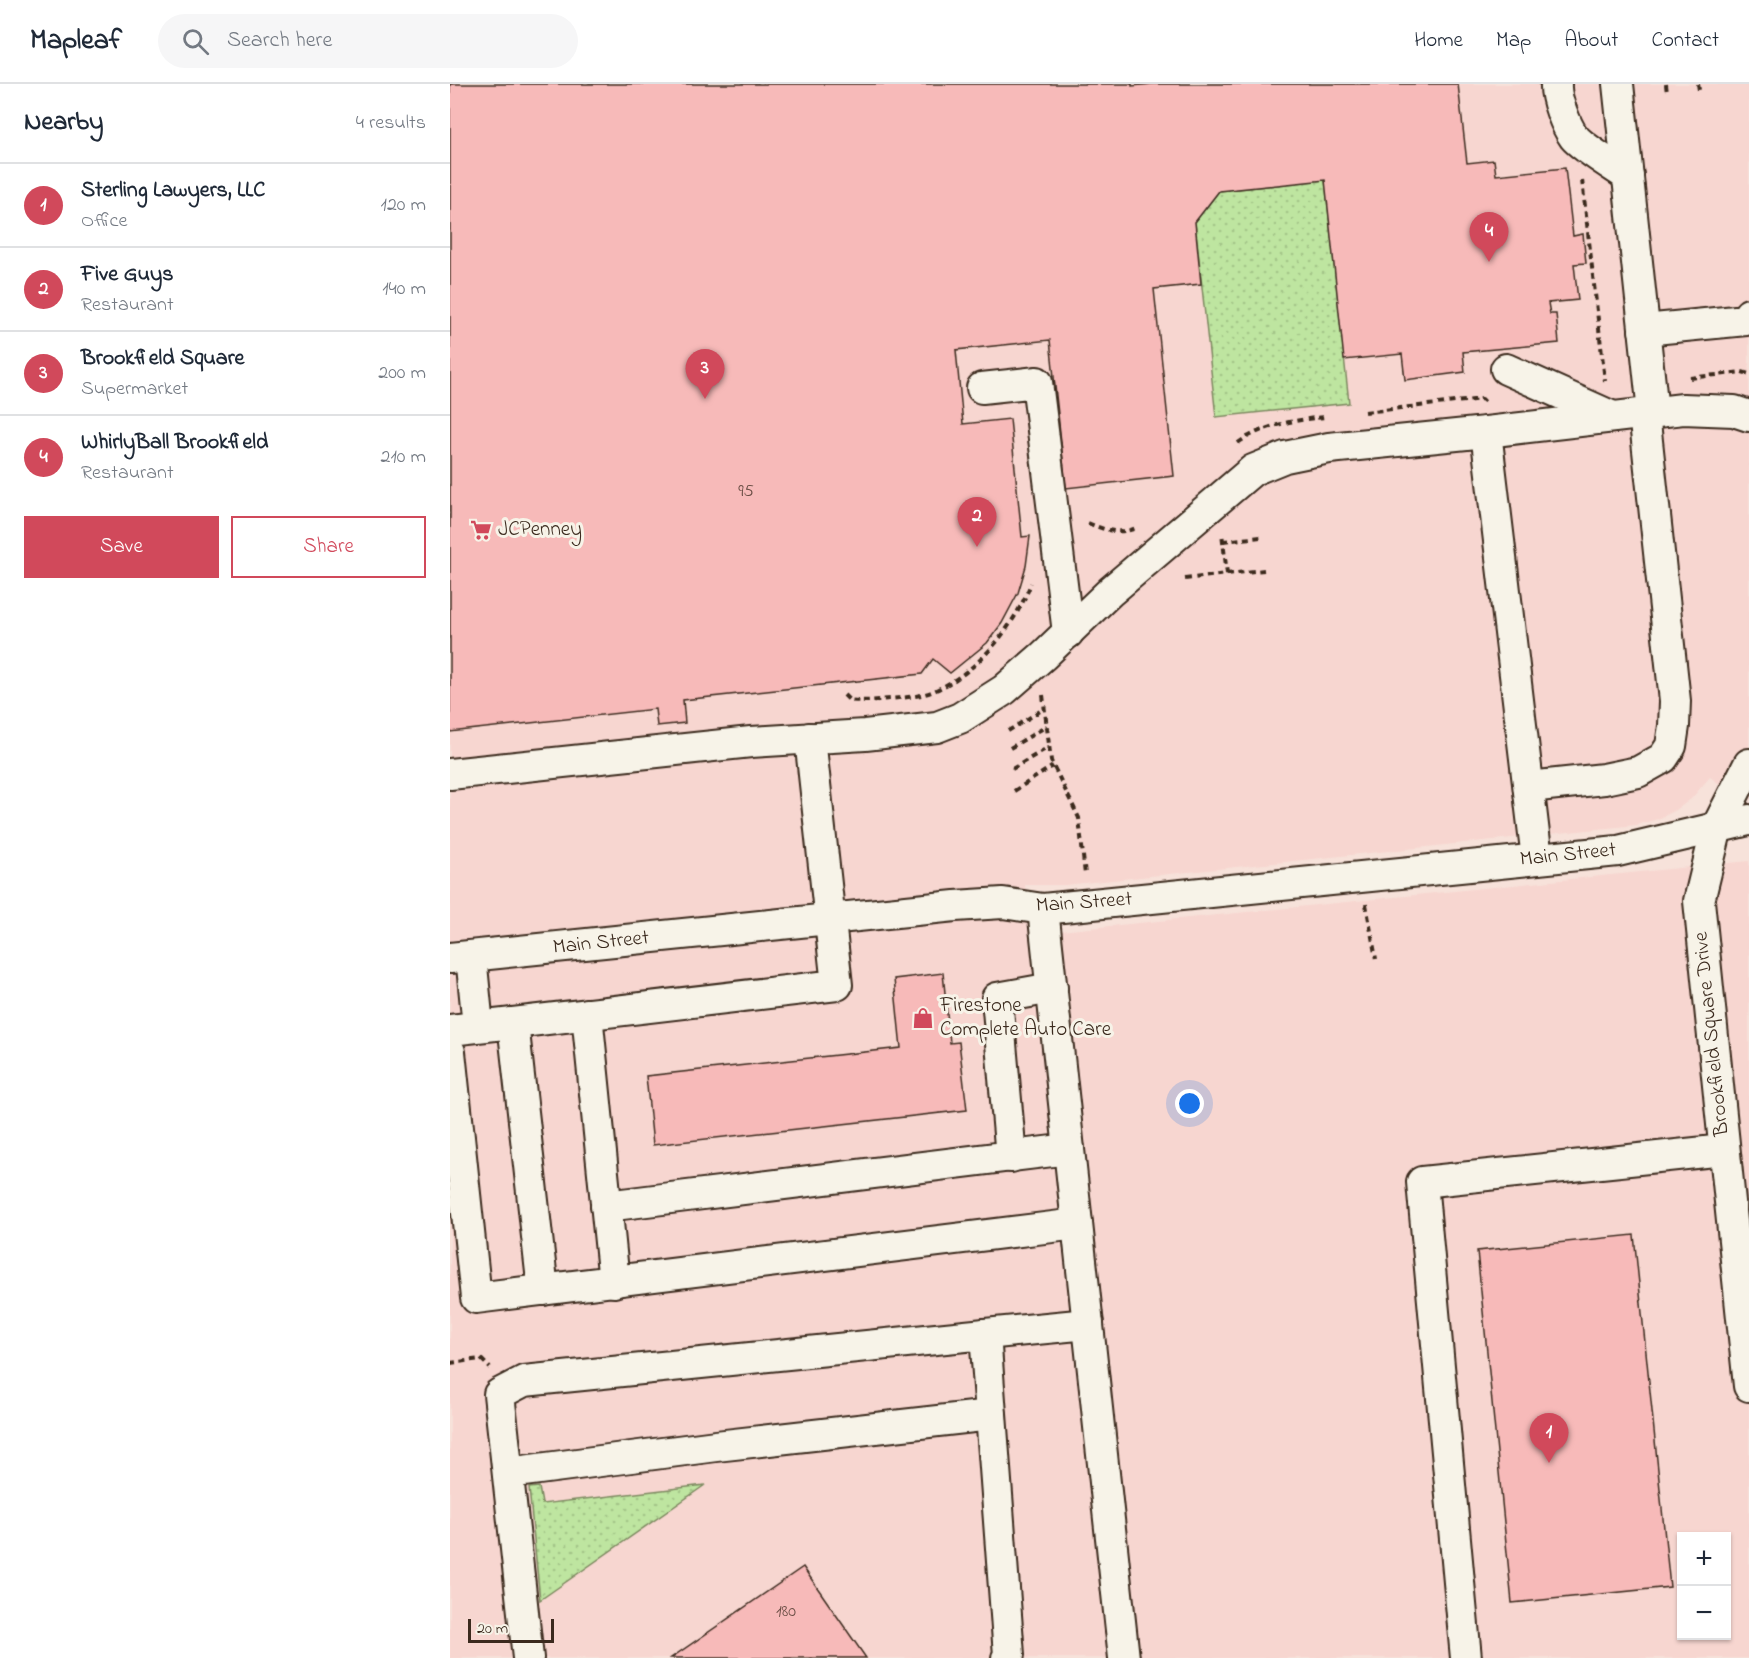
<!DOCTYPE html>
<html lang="en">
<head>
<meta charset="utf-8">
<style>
	:root { --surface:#fff; --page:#f6f6f7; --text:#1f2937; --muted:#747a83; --line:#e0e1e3; --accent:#d1495b }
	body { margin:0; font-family:"Indie Flower",sans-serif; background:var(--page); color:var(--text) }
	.controls { position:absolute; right:18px; bottom:18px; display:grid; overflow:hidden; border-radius:0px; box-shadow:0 2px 4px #0004 }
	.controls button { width:54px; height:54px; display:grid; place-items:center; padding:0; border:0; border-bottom:2px solid var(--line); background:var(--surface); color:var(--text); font:30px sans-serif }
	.scale { position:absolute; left:18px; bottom:15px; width:86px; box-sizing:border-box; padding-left:6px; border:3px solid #3b2a1e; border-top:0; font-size:16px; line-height:21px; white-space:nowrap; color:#3b2a1e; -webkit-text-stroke:4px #f7f3e8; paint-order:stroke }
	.you { position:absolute; left:740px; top:1020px; width:21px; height:21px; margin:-15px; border:4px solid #fff; border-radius:50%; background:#1a73e8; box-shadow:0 0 0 9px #1a73e833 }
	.badge { display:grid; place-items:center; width:39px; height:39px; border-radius:50%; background:var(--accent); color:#fff; font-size:20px; font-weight:700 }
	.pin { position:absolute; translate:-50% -50px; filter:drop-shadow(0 2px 3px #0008) }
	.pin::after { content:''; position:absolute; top:32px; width:21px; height:18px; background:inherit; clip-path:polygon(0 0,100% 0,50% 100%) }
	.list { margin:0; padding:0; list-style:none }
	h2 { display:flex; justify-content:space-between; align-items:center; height:78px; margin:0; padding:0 24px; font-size:26px }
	h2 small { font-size:20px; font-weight:400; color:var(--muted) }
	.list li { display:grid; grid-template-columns:39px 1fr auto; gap:18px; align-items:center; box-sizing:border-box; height:84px; padding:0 24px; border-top:2px solid var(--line) }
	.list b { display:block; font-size:22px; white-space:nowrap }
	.list p { margin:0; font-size:20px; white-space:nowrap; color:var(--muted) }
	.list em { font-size:20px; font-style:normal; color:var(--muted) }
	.actions { display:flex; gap:12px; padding:18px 24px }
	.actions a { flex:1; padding:14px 0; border:2px solid var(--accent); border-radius:0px; text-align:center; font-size:21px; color:var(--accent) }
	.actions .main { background:var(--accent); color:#fff }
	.icon { flex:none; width:33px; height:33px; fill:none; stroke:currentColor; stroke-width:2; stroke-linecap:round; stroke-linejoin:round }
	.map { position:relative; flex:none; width:1299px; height:1574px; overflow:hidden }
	header { display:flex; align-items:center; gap:36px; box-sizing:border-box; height:84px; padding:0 30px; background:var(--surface); border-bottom:2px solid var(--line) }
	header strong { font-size:28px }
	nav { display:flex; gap:33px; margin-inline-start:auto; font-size:21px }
	.search { width:420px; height:54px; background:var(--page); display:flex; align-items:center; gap:15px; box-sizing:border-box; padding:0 21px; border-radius:33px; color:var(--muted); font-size:22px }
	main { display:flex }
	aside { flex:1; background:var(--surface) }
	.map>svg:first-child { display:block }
</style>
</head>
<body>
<header>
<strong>Mapleaf</strong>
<div class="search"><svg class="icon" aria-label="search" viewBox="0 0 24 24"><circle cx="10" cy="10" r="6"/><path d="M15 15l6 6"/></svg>Search here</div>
<nav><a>Home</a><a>Map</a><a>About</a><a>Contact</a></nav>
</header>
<main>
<aside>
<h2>Nearby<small>4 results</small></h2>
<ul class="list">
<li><span class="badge">1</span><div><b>Sterling Lawyers, LLC</b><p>Office</p></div><em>120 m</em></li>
<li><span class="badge">2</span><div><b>Five Guys</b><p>Restaurant</p></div><em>140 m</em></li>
<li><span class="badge">3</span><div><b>Brookfield Square</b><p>Supermarket</p></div><em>200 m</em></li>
<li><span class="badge">4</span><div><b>WhirlyBall Brookfield</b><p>Restaurant</p></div><em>210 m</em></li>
</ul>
<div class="actions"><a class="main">Save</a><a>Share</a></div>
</aside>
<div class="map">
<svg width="1299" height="1574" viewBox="0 0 1299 1574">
	<defs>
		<pattern id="grass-dots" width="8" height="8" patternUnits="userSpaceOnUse" patternTransform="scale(1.5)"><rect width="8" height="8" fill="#bee5a0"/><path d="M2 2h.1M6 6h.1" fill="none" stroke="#a4c589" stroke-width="1.8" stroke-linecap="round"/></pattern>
	</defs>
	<rect width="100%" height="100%" fill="#f7e2da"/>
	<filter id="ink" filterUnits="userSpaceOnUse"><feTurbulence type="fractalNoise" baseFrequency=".0167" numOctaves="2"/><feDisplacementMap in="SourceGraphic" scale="12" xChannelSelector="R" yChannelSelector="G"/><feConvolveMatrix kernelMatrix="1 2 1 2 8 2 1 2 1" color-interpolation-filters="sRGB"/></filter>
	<g filter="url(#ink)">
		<path fill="#f7d6d0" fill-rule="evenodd" d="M0,0H1299V722L1260,693L1241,715L1226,726L1208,735L1186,741L615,801H575L581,850L1299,777V1574H0ZM1232,1452H1276V1552H1232Z"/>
		<g fill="url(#grass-dots)" stroke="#7c885f" stroke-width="1.5">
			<path d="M875,96L899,319L766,333L745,138L769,107Z"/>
			<path d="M255,1401L90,1516L79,1404L89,1403L92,1420Z"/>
		</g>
		<g fill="#f7bab9" stroke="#3b2a1e" stroke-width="1.5">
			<path d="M0,0H682V2L703,0H1008L1017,79L1044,76L1046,91L1115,84L1123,152L1133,150L1136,179L1124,180L1128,216L1098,219L1100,230H1106L1109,259L1013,268L1015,288L955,296L952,270L894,276L875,96L769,107L745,138L751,200L704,205L724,392L616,404L600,256L506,266L513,340L560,335L572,453L580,452L576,482L568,509L552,539L537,559L500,589L483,575L472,590L233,616L235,639L207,642L205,625L0,648Z"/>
			<path d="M493,889L500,959L509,958L517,1026L203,1061L196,992L451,964L444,895Z"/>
			<path d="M1184,1151L1220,1503L1062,1519L1027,1167Z"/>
			<path d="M353,1483L416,1574H221Z"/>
		</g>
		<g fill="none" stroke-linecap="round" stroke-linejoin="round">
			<defs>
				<g id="minor">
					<path d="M1106,0C1105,14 1116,42 1124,53C1133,64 1165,83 1178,92"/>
					<path d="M1168,0L1203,328"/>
					<path d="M1194,246L1296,236L1299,230"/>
					<path d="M1056,285L1163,333"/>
					<path d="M532,304L587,298L618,549"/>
					<path d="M1036,348L1087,775"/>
					<path d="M1299,680L1267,743L1249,817L1299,1302"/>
					<path d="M0,690L301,658L415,651L487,643L510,634L554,606L593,572L661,507L803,386L835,373L879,364L1036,348L1233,325L1284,327L1299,332"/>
					<path d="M1079,703L1154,695L1188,688L1213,674L1221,662L1224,642L1225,617L1194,329"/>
					<path d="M593,825L674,1574"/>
					<path d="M21,872L28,942"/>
					<path d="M0,874L505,822L553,819L593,825L1168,767L1299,736"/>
					<path d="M137,930L164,1198"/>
					<path d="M63,939L387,901L360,654"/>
					<path d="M0,946L63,939L93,1206"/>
					<path d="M0,968L26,1214L627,1140"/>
					<path d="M561,1073L547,914L602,904"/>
					<path d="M156,1122L619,1065"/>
					<path d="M535,1250L638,1240"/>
					<path d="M58,1389L266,1362L541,1331"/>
					<path d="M78,1574L49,1310L74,1297L535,1250L559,1571L557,1574"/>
					<path d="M1016,1574L972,1098L1274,1066"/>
				</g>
			</defs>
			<use href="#minor" stroke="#3b2a1e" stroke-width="34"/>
			<g stroke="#3b2a1e" stroke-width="4" stroke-dasharray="6 4.5" stroke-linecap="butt">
				<path d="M1216,0L1217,10"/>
				<path d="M1248,0L1249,6"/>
				<path d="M1132,96L1155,297"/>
				<path d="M1240,294L1292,288L1299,290"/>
				<path d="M915,328L1032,315L1035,318"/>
				<path d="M788,359C813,341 845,336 875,333"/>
				<path d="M638,439C654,446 670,451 686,444"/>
				<path d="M773,457L811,453"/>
				<path d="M777,490L814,486"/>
				<path d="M735,495L777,490L772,449"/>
				<path d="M394,611L399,616C413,618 426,616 440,615C456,613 471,613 486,606C529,587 565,542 581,499"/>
				<path d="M593,611L601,677L629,734L635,791"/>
				<path d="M558,647L595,624"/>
				<path d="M560,664L597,642"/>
				<path d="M562,685L599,663"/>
				<path d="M564,707L603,682"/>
				<path d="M916,820L926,875"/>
				<path d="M0,1279L31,1275L40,1284"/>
			</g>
			<use href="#minor" stroke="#f7f3e8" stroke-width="30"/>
		</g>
	</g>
	<defs>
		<symbol id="supermarket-bare" viewBox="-9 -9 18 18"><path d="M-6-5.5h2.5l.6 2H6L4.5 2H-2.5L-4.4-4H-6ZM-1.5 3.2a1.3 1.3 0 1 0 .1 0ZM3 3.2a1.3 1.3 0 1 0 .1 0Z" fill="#d1495b" stroke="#f7f3e8" stroke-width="2.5" paint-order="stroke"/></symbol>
		<symbol id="shop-bare" viewBox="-9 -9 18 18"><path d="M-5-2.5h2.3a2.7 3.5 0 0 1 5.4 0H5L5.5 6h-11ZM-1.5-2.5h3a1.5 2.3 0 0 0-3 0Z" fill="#d1495b" stroke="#f7f3e8" stroke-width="2.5" paint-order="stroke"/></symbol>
	</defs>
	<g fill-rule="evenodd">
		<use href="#supermarket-bare" x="16" y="431" width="30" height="30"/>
		<use href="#shop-bare" x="458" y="919" width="30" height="30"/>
	</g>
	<g text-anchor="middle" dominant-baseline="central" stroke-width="6" stroke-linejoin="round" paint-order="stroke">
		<g font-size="18" fill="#6a4e45">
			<text x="296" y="408">95</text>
			<text x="336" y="1528">180</text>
		</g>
		<g font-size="21" fill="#3b2a1e" stroke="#f7f3e8" text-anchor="start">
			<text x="48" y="446">JCPenney</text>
			<text x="490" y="922">Firestone<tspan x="490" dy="24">Complete Auto Care</tspan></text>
		</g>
		<g font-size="21" fill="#3b2a1e" stroke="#f7f3e8">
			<text transform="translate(1118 771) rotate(-6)">Main Street</text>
			<text transform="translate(634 819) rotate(-4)">Main Street</text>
			<text transform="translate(151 859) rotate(-6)">Main Street</text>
			<text transform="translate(1262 950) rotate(-96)">Brookfield Square Drive</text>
		</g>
	</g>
</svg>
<div class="controls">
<button>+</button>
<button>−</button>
</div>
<div class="scale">20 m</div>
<div class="you"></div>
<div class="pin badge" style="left:1099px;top:1379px">1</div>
<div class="pin badge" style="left:527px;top:463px">2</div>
<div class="pin badge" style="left:255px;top:315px">3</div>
<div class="pin badge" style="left:1039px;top:178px">4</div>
</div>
</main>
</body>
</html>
